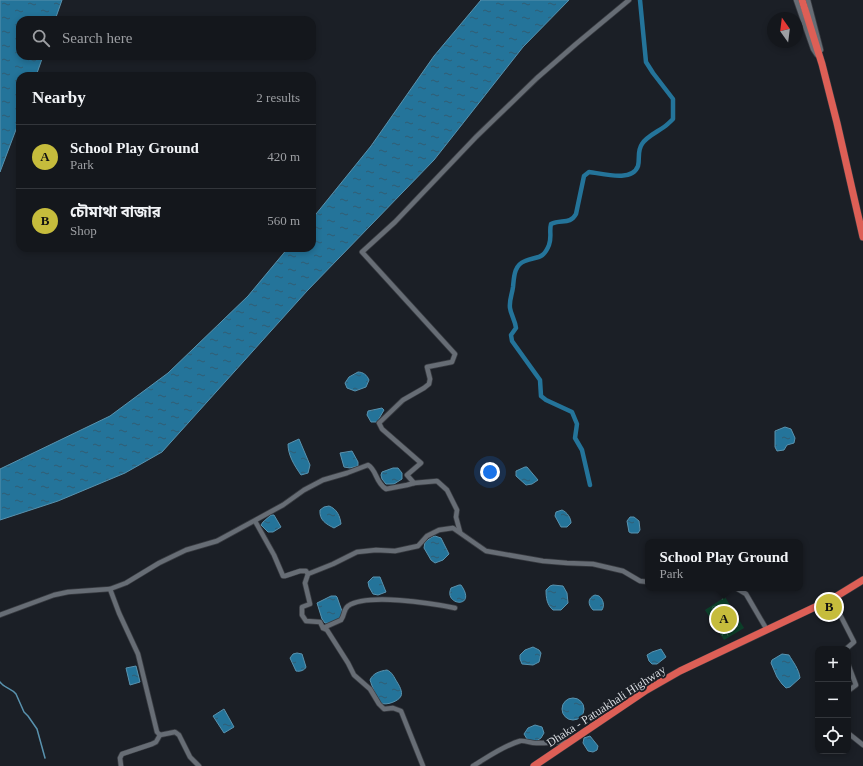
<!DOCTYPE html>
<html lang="en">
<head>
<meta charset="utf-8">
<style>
	:root { --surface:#14171c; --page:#212429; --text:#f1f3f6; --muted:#9d9fa3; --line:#33363b; --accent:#c6bc3c }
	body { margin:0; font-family:"Times New Roman","Noto Sans Bengali",serif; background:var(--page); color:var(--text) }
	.controls { position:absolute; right:12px; bottom:12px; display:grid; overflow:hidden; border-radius:8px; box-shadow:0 2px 6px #0003 }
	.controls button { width:36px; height:36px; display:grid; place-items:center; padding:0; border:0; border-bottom:1px solid var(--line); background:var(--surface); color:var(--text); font:20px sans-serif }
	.compass { position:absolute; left:767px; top:12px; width:36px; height:36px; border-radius:50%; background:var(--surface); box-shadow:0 2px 6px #0003; rotate:346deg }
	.you { position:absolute; left:490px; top:472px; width:14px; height:14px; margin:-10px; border:3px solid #fff; border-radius:50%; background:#1a73e8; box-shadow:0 0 0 6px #1a73e833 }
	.badge { display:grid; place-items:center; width:26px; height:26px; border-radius:50%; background:var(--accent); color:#111; font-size:13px; font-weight:700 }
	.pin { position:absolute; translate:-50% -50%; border:2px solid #fff; box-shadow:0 1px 4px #0006 }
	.popup { position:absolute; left:645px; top:539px; width:158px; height:52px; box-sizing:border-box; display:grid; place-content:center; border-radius:8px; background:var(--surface); filter:drop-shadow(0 1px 3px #0005); font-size:13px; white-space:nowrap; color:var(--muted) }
	.popup b { font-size:15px; color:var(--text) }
	.popup::after { content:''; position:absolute; left:50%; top:100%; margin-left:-8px; border:8px solid transparent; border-top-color:var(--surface) }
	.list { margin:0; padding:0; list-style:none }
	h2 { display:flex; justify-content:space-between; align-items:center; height:52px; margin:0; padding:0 16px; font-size:17px }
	h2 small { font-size:13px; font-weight:400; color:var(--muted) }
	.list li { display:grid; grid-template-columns:26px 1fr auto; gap:12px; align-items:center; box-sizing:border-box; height:64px; padding:0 16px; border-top:1px solid var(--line) }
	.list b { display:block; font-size:15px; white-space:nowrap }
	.list p { margin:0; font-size:13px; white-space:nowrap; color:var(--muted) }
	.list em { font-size:13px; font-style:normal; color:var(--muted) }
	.icon { flex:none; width:22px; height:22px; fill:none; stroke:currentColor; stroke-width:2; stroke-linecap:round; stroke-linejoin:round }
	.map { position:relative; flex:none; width:863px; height:766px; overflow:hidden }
	.search { position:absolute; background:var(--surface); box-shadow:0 2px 6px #0003; left:16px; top:16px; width:300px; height:44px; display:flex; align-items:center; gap:10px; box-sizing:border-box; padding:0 14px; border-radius:12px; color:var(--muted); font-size:15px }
	.panel { position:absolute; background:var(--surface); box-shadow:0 2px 6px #0003; left:16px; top:72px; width:300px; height:180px; border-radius:12px }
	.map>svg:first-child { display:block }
</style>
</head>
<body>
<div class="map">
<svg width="863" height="766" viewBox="0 0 863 766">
	<defs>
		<pattern id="park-crowns" width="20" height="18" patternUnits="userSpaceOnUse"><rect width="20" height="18" fill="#0c402a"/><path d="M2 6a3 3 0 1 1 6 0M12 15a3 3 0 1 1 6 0" fill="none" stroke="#2f5b48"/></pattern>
		<pattern id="water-ripples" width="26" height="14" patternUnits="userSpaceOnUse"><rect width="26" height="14" fill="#24749a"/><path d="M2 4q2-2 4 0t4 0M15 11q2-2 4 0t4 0" fill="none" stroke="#315d73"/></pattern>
	</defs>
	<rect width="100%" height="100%" fill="#1b1f26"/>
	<path fill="url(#park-crowns)" d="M725,597L744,628L724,640L705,610Z"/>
	<g fill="url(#water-ripples)" stroke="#5992ae">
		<path d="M0,0H62L55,20H20V56H43L36,76H20V119L0,172Z"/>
		<path d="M481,0H569L523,47L434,160L307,291L162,452L125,473L58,501L0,520V469L110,416L168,373L248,296L288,248H312V219L371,146L434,56Z"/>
		<path d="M358,372C363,372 367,375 369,380L366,387L355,391L347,388L345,383L349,377Z"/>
		<path d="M382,408L384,410L377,422H371L367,415L368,411Z"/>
		<path d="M785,427L791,429L795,438L794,443L787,445L784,450L777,451L775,447V431Z"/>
		<path d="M299,439L310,465L308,473L301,475C294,465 288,455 288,444Z"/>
		<path d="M352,451L358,462V466L350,468L344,467L340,453Z"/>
		<path d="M525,467H527L538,480L532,484L526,485L516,476V471Z"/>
		<path d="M393,468H398L402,473V479L394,484H386L382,479L381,475L382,472Z"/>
		<path d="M329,506C337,509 340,516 341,524L334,528C326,524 319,520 320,510L324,507Z"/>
		<path d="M562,510C567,512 571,518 571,523L567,527H561L555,516L556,512Z"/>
		<path d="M271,515H274L281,527L273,532H268L261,525L263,522Z"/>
		<path d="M630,517H634L639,521L640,530L638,533H631L629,532L627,521Z"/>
		<path d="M435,536L441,538L449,554L443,560L435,563L431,560L424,548L425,542L432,537Z"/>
		<path d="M373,577H380L386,592L378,595L373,594L369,587L368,582Z"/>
		<path d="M459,585H461C478,609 443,606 451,588Z"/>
		<path d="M553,585L563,586L567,593L568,603L561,610H553C547,605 546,598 546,590L550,586Z"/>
		<path d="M595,595L599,596C603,599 605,605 602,610H593C588,605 587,598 595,595Z"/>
		<path d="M331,596H336L337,597L343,614C340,620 331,624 325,623L322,619L317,603Z"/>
		<path d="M533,647L539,650L541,653L539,662L533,665L522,664L520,659V655L525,650Z"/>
		<path d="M661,649L666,657L657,664H652L649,661L647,655L652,652Z"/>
		<path d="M297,653L302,654L306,667C305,670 300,672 296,671L290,658L293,654Z"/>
		<path d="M782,654L789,655C793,662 799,669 800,678L790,687L786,688L782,684L777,677L771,663L772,660Z"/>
		<path d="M136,666L140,682L130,685L126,668Z"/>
		<path d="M387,670C392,672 394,677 397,682C399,685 403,692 401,696C399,701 386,706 381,703C377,700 372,686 370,680C373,673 380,671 387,670Z"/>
		<circle cx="573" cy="709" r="11"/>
		<path d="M224,709L234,727L224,733L213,716Z"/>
		<path d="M535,725L542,727L544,733L541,738L535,742L527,739L524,734L528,728Z"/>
		<path d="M590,736L598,746L597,750L593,752L588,751L583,743L584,738Z"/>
	</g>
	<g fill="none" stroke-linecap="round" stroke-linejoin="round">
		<path stroke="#5992ae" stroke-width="1.5" d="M0,682C4,688 11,688 16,694L24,712L28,716L37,729L45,758"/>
		<path stroke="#24749a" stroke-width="4.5" d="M590,485L582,450L575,438L577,424L572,412L546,400L541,396L540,380L512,341L511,335L516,328C515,320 511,315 510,308C509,300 512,295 513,287C514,277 514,265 525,261C537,256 543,260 549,245C552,237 549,231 551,224C561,219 570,225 576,214L584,176L589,172C601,173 632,183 638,166C640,158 637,151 642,144C646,137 657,132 664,127C667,125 670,122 673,119V99L653,73L646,62L640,0"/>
		<defs>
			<g id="minor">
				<path d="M796,0L813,49L817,55"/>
				<path d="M808,0L821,50"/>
				<path d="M414,483L407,475L421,463L382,429L379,423L403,400L424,388L429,384L430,379L427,367L452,362L455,354L362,252L395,222L476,137L537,78L576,44L629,0"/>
				<path d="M255,521L274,555L283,576H285L300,571H306L308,574L305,583L310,604L302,607V615L306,621L320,622L323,628L327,630L348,663L354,675L370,689L379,704L384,709L393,708L401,711L423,766"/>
				<path d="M308,574L333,564L357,552L376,550L395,551L418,546L427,536L439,530L453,528L486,551L543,561L567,563L593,564L623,571L640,581L648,582"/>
				<path d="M736,588L746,594L767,630"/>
				<path d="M110,589L119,613L138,654L157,732L160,735L175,732L179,735L190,757L199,766"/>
				<path d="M832,599L853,640L854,642L846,649"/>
				<path d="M0,615L54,595L68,592L110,589L126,583L159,563L186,550L217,541L283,505L304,490L323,480L347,473L368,465C377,470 375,482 386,489L407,485L414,483L437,481L447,490L457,510L456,517L460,532"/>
				<path d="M323,628L341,620C345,615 343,610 348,606C367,593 431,603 455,608"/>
				<path d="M848,664L856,685L848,691"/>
				<path d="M848,733L863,745"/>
				<path d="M121,766L120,758L122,754L152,744L156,742L160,735"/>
				<path d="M473,766C488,757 503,746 520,741C526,740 531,744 538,743C548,743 559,742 569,742"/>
			</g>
			<g id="highway">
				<path d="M802,0L822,64L837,123L863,237"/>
				<path d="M534,766L645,691L680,671L832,599L863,580"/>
			</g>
		</defs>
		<use href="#minor" stroke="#383b41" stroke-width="6"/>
		<use href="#highway" stroke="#383b41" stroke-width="8"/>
		<use href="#minor" stroke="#676d75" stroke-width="4.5"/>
		<use href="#highway" stroke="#dd5f56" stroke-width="7"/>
	</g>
	<g text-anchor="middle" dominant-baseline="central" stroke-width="4" stroke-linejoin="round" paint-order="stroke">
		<g font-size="12" fill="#d6d9de" stroke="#1b1f26">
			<text transform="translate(606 706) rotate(-33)">Dhaka - Patuakhali Highway</text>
		</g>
	</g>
</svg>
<div class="controls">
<button>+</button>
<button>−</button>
<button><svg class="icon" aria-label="locate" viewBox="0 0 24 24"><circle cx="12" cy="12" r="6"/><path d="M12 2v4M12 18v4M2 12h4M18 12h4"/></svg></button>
</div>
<svg class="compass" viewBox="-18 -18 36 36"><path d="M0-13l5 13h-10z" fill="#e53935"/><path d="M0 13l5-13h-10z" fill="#9d9fa3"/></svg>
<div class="you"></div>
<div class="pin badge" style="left:724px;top:619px">A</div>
<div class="popup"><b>School Play Ground</b>Park</div>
<div class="pin badge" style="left:829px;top:607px">B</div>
<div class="search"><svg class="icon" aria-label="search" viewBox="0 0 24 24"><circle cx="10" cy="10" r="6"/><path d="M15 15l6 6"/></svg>Search here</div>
<section class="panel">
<h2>Nearby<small>2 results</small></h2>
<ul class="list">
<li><span class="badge">A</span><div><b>School Play Ground</b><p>Park</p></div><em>420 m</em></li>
<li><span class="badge">B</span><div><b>চৌমাথা বাজার</b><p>Shop</p></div><em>560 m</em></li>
</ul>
</section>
</div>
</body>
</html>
